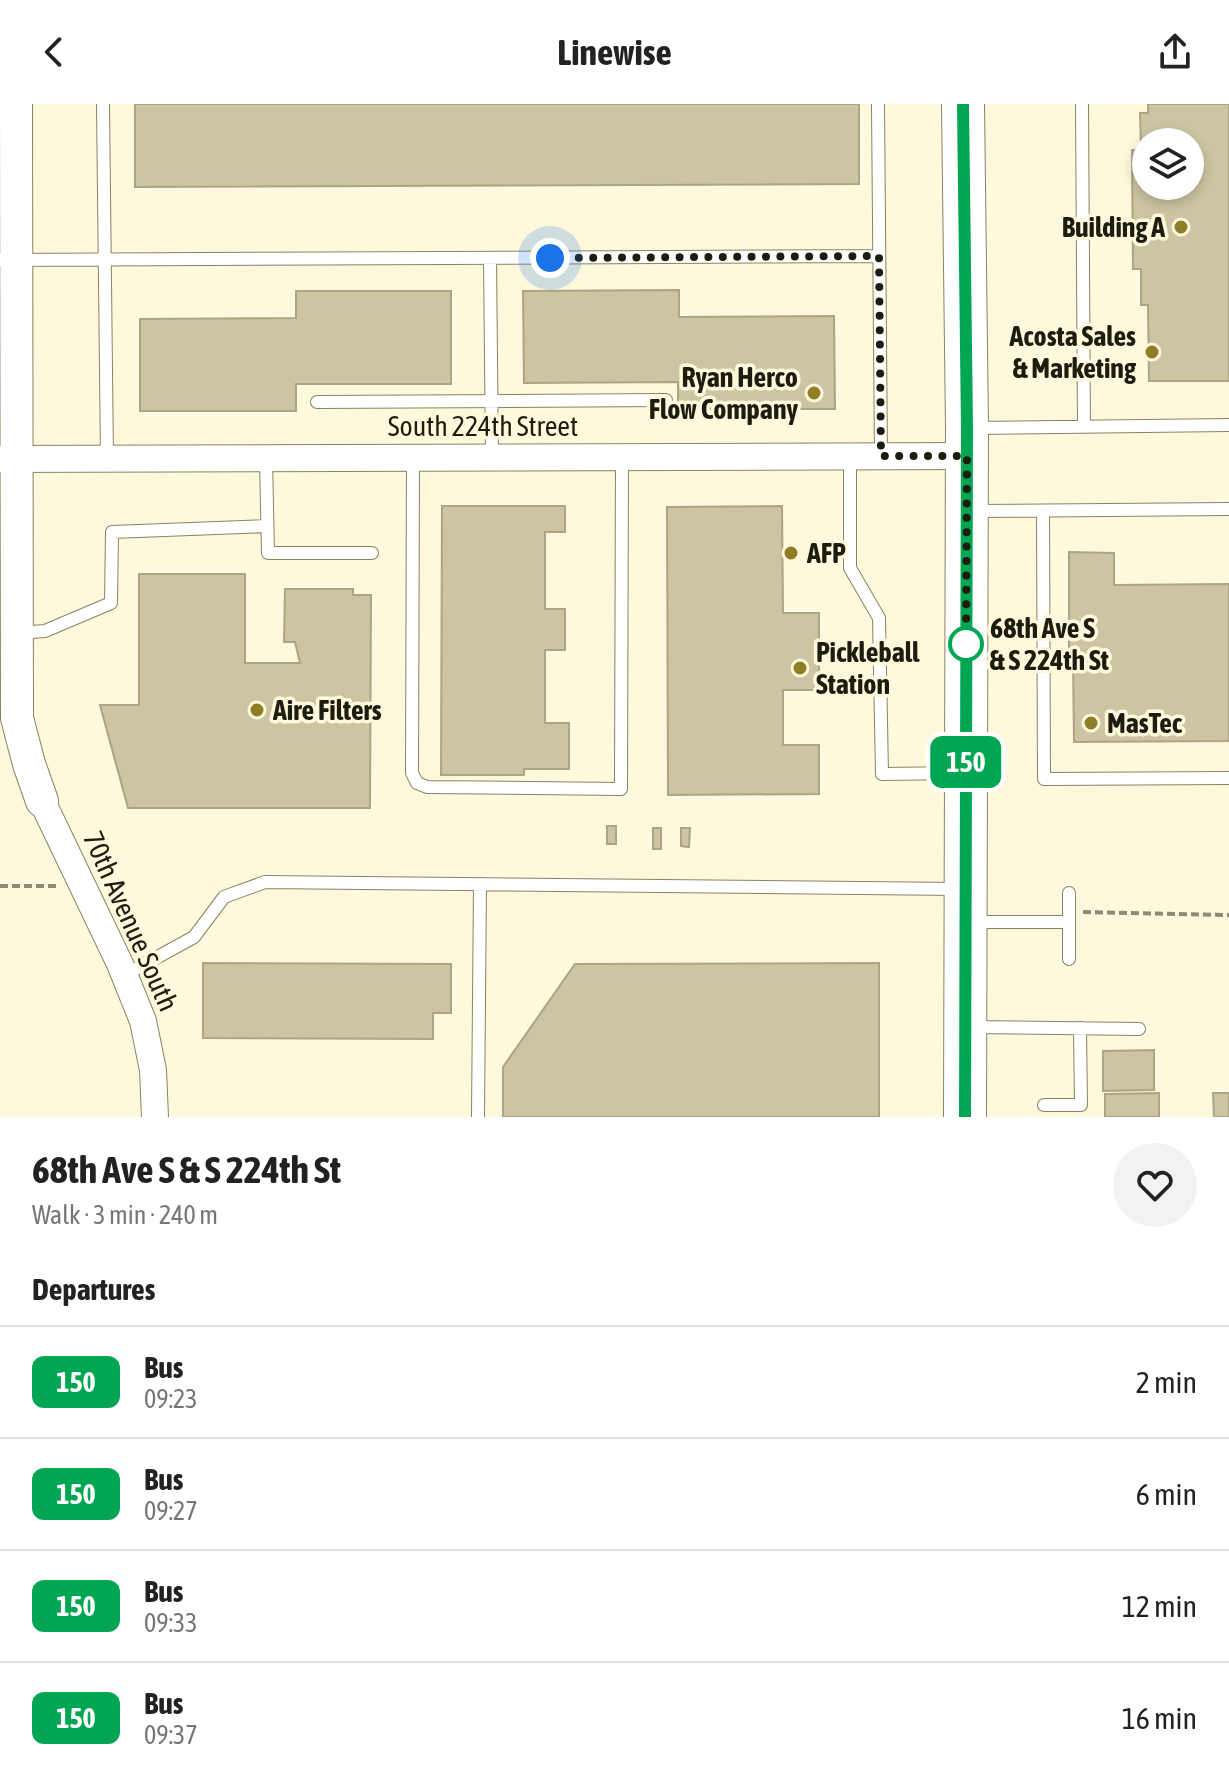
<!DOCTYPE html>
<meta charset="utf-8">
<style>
body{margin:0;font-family:"Asap Condensed",sans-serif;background:#f2f2f2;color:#222;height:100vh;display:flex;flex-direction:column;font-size:30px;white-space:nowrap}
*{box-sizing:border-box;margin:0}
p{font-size:26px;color:#767676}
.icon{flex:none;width:44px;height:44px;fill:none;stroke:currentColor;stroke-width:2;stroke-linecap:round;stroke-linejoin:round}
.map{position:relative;height:1013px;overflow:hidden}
.sheet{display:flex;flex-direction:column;background:#fff;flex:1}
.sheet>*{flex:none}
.badge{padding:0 16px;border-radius:12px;font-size:28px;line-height:52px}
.controls{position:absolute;left:1132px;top:24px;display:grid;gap:16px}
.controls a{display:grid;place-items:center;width:72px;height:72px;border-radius:50%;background:#fff;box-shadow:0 4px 12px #0003;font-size:40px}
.you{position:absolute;width:40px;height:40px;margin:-20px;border:6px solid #fff;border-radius:50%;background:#1a73e8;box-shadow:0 0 0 12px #1a73e833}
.map>.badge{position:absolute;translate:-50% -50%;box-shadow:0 0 0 4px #fff}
h2{padding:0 32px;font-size:30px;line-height:72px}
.round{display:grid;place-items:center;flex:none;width:84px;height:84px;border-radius:42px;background:#f2f2f2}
.overview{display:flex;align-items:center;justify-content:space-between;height:136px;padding:0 32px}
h1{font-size:38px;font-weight:700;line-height:60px}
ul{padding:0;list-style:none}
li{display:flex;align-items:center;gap:24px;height:112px;padding:0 32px;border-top:2px solid #e0e0e0}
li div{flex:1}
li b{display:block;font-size:30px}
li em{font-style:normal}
li .badge{min-width:88px;font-weight:700;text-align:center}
header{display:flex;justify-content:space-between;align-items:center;height:104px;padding:0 32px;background:#fff;font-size:36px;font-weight:700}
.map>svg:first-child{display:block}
</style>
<header><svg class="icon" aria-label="back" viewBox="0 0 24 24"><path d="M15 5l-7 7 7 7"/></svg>Linewise<svg class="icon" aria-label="share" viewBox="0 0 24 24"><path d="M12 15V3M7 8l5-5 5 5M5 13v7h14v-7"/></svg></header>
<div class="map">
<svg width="1229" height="1013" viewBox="0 0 1229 1013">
<rect width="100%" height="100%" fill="#fef8dc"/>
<!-- building -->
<path fill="#ccc5a2" stroke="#aca584" stroke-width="2" fill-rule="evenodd" d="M135,0H859V80L135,83Z
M1148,0H1229V277H1149L1148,201H1141V165H1133L1132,46H1141L1140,9H1148ZM1146,38H1190V82H1146Z
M679,186V213L834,212L835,305H678V278L524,279L523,187Z
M296,187H451V280H296V307H140V215L296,214Z
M442,402H565V428H545V505H565V546H545V619H569V665H524V671H441Z
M782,402L783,509H819V586H783V641H819V690L668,691L667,403Z
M1069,448L1114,449V481L1229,480V637L1074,638L1073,552H1069Z
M139,470H245V559H300L295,538H284L285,485H353V491H371L370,704H128L100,601H139Z
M607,722H616V740H607Z
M653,724H661V745H653Z
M681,724H690L689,743L681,742Z
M203,859L451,860V909H433V935L203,934Z
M879,859V1013H503V963L575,860Z
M1154,946V986L1103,987V947Z
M1159,989V1013H1105V990Z
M1213,989H1229V1013H1214Z"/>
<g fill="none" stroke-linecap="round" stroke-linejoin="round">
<!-- service casing -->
<g stroke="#8a8363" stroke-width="14">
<path id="service" d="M103,0L107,355
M878,0L881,352
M1082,0L1084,323
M490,154L492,354
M0,156L879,152
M317,298L666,296
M972,324L1229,321
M850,352V464L879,514L882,670L961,669
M266,354L268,449H372
M413,354L412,669L417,679L427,683L621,685L622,353
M974,407L1229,405
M1043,407L1044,675L1229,674
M18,529L45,527L111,499L112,428L267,422
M972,818H1069
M1069,855V789
M125,871L194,833L224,793L265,778L958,785
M973,923L1139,925
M1044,1001H1081L1080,924
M478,1013L480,780"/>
</g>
<!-- minor casing -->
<g stroke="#8a8363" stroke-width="28">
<path id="minor" d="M0,355L967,352
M42,697L120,860L143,917L153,966L155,1013"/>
</g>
<!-- tertiary casing -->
<g stroke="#8a8363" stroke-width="34">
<path id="tertiary" d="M16,0L17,614L29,660L42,697"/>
</g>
<!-- primary casing -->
<g stroke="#8a8363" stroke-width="44">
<path id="primary" d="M963,0L967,324L965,1013"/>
</g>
<!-- path -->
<path stroke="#8e8a75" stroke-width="4" stroke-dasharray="8 4" stroke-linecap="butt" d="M0,782H56
M1083,808L1229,811"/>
<!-- service -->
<use href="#service" stroke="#fff" stroke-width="12"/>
<!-- minor -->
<use href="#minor" stroke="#fff" stroke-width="26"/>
<!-- tertiary -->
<use href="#tertiary" stroke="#fff" stroke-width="32"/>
<!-- primary -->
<use href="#primary" stroke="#fff" stroke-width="42"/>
</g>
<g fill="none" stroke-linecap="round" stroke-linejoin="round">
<!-- line casing -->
<g stroke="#fff" stroke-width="18">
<path id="line" d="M963,0L967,324L965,1013"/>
</g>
<!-- line -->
<use href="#line" stroke="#00a651" stroke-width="12"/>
<!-- walk -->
<path stroke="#1e1c0e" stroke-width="8" stroke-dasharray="0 14.4" d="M550,154L879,152L881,352H967L966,540"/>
</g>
<!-- markers -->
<g fill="#8f7e24" stroke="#fef8dc" stroke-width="3">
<circle cx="1181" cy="123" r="8"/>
<circle cx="1152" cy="248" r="8"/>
<circle cx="814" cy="289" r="8"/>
<circle cx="791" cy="449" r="8"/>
<circle cx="800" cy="564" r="8"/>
<circle cx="257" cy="606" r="8"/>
<circle cx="1091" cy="619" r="8"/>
</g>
<circle fill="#fff" stroke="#00a651" stroke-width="4" cx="966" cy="540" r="16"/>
<g text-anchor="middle" stroke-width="7" stroke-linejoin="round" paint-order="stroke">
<!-- poi labels -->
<g font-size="28" font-weight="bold" fill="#1e1c0e" stroke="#fef8dc" text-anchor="start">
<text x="1165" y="133" text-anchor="end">Building A</text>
<text x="1136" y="242" text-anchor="end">Acosta Sales<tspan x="1136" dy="32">&amp; Marketing</tspan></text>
<text x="798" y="283" text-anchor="end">Ryan Herco<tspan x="798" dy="32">Flow Company</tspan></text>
<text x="807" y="459">AFP</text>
<text x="816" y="558">Pickleball<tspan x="816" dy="32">Station</tspan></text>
<text x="273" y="616">Aire Filters</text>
<text x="1107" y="629">MasTec</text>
</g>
<!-- street labels -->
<g font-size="28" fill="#1e1c0e" stroke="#fef8dc">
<text x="483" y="332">South 224th Street</text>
<text transform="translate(131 817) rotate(66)" y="10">70th Avenue South</text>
</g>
<!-- stop labels -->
<g font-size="28" font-weight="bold" fill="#1e1c0e" stroke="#fef8dc" text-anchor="start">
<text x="990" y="534">68th Ave S<tspan x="990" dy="32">&amp; S 224th St</tspan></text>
</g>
</g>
</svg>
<div class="controls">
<a><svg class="icon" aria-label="layers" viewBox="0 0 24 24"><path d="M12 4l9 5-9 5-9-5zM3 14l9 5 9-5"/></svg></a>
</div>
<div class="you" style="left:550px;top:154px"></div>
<b class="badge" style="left:966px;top:658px;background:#00a651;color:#fff">150</b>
</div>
<section class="sheet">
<div class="overview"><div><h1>68th Ave S &amp; S 224th St</h1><p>Walk · 3 min · 240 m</p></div><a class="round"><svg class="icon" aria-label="heart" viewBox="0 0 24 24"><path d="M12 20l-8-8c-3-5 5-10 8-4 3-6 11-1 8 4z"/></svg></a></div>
<h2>Departures</h2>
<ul>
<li><span class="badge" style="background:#00a651;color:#fff">150</span><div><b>Bus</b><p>09:23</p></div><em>2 min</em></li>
<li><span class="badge" style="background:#00a651;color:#fff">150</span><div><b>Bus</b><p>09:27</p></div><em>6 min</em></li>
<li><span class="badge" style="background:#00a651;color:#fff">150</span><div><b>Bus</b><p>09:33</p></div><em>12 min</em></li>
<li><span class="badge" style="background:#00a651;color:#fff">150</span><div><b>Bus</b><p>09:37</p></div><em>16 min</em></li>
</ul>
</section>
